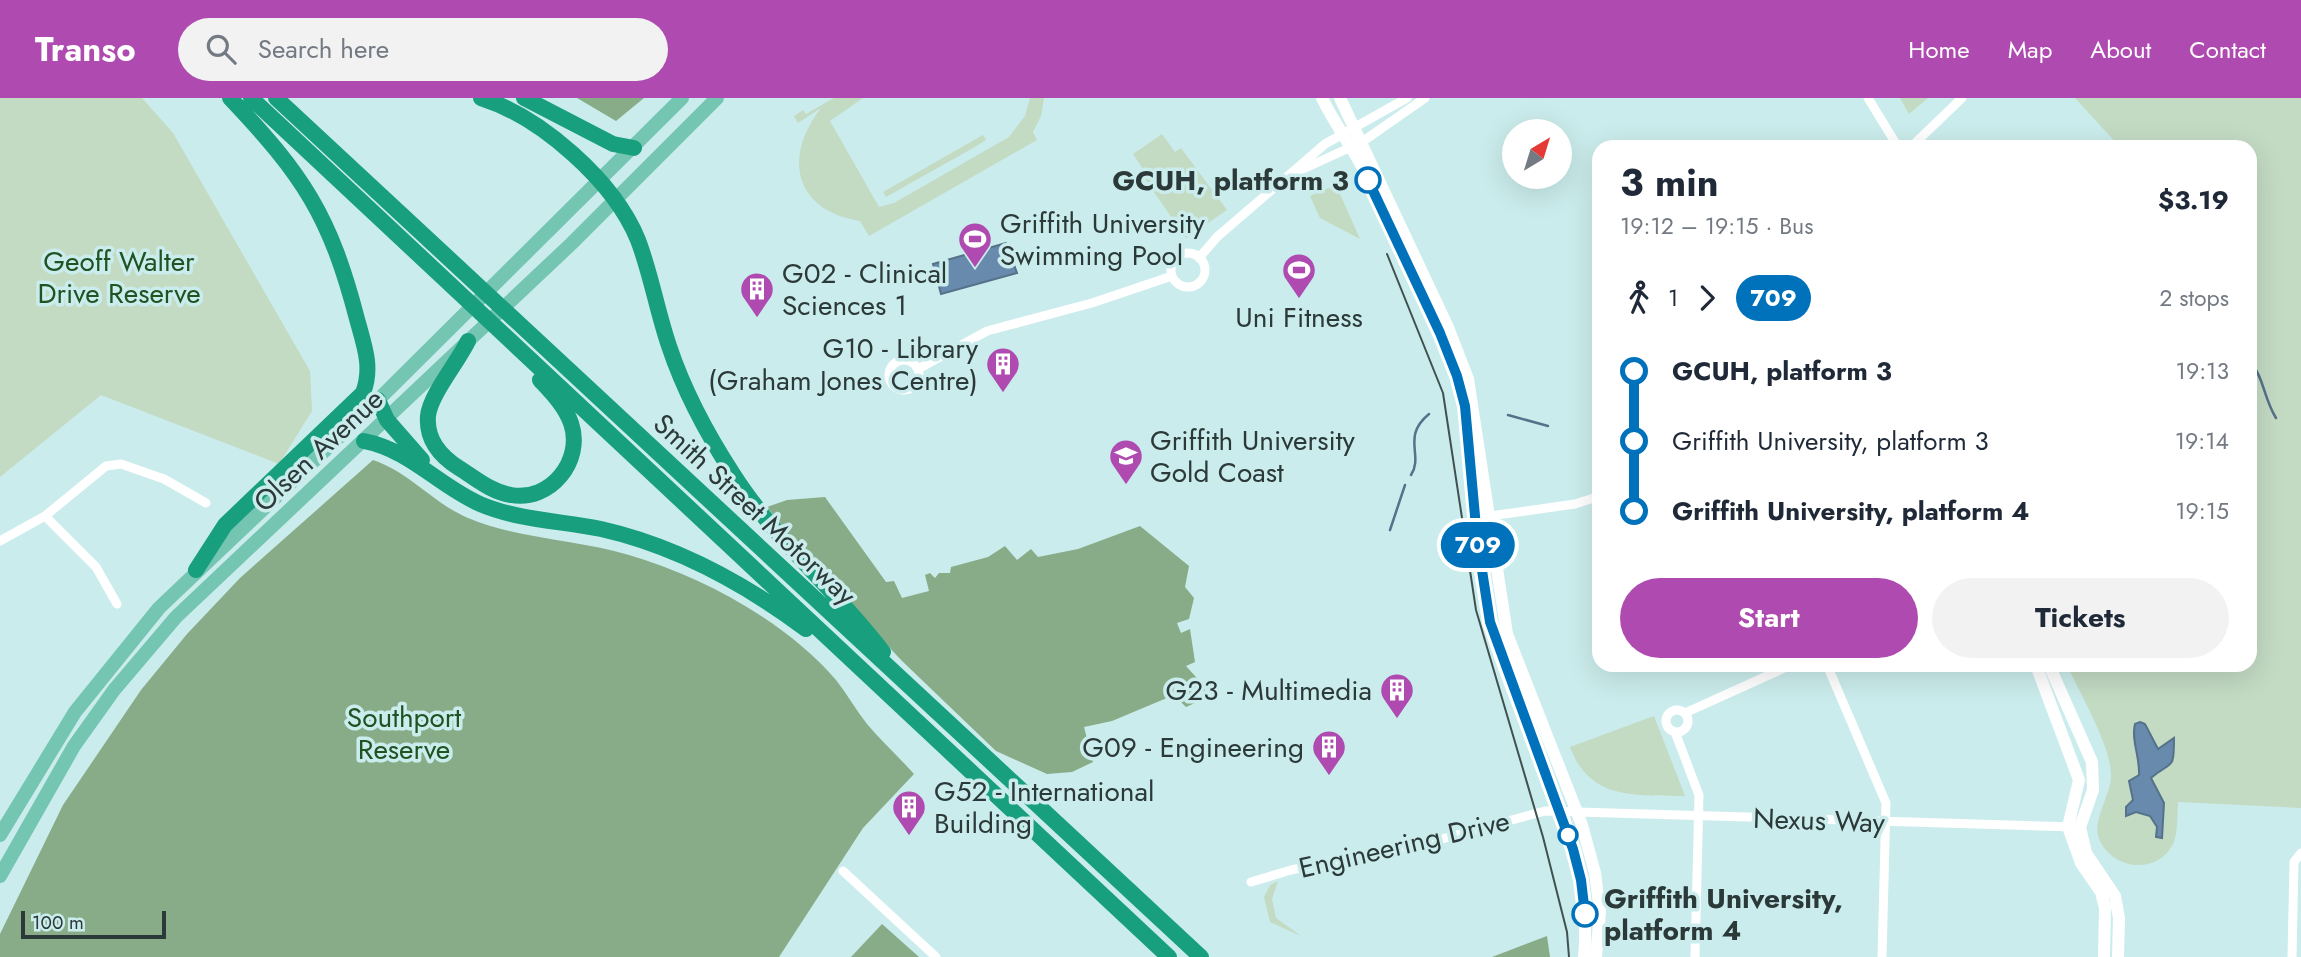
<!DOCTYPE html>
<meta charset="utf-8">
<style>
body{margin:0;font-family:Jost,sans-serif;background:#f2f2f3;color:#1f2937;height:100vh;display:flex;flex-direction:column;font-size:26px;white-space:nowrap}
*{box-sizing:border-box;margin:0}
p{font-size:23px;color:#747a83}
.icon{flex:none;width:38px;height:38px;fill:none;stroke:currentColor;stroke-width:2;stroke-linecap:round;stroke-linejoin:round}
.map{position:relative;flex:1;overflow:hidden}
.sheet{position:absolute;left:1592px;top:42px;width:665px;height:532px;display:flex;flex-direction:column;background:#fff;border-radius:21px;box-shadow:0 7px 28px #0002}
.sheet>*{flex:none}
.badge{padding:0 14px;border-radius:23px;font-size:24px;line-height:46px}
.needle{width:46px;rotate:38deg}
.controls{position:absolute;left:1502px;top:21px;display:grid;gap:14px}
.controls a{display:grid;place-items:center;width:70px;height:70px;border-radius:50%;background:#fff;box-shadow:0 7px 28px #0002;font-size:35px}
.scale{position:absolute;left:21px;bottom:18px;width:145px;box-sizing:border-box;padding-left:7px;border:4px solid #2c3939;border-top:0;font-size:19px;line-height:24px;white-space:nowrap;color:#2c3939;-webkit-text-stroke:5px #cbecec;paint-order:stroke}
.map>.badge{position:absolute;translate:-50% -50%;box-shadow:0 0 0 4px #fff}
.legs{display:flex;align-items:center;gap:10px;height:77px;padding:0 28px;font-size:23px}
.legs p{margin-inline-start:auto}
.headline{display:flex;align-items:center;justify-content:space-between;height:119px;padding:0 28px}
h1{font-size:38px;font-weight:700;line-height:52px}
.action{display:flex;gap:14px;margin-top:auto;padding:14px 28px}
.action a{flex:1;height:80px;border-radius:42px;background:#af4bb0;color:#fff;font-size:28px;font-weight:700;line-height:80px;text-align:center}
.action a+a{background:#f2f2f3;color:#1f2937}
ul{padding:0 28px;list-style:none}
li{display:flex;align-items:center;gap:24px;height:70px;font-size:26px}
li i{display:grid;place-items:center;width:10px;height:100%;margin:0 9px;background:currentColor}
li i::after{content:'';width:18px;height:18px;margin:-9px;border:5px solid;border-radius:50%;background:#fff}
li p{margin-inline-start:auto}
li:first-child i{background:linear-gradient(#0000 50%,currentColor 0)}
li:last-child i{background:linear-gradient(currentColor 50%,#0000 0)}
header{display:flex;align-items:center;gap:42px;box-sizing:border-box;height:98px;padding:0 35px;background:#af4bb0;color:#fff}
header strong{font-size:33px}
nav{display:flex;gap:38px;margin-inline-start:auto;font-size:24px}
.search{width:490px;height:63px;background:#f2f2f3;display:flex;align-items:center;gap:18px;box-sizing:border-box;padding:0 24px;border-radius:38px;color:#747a83;font-size:26px}
.map>svg:first-child{display:block}
</style>
<header>
<strong>Transo</strong>
<div class="search"><svg class="icon" aria-label="search" viewBox="0 0 24 24"><circle cx="10" cy="10" r="6"/><path d="M15 15l6 6"/></svg>Search here</div>
<nav><a>Home</a><a>Map</a><a>About</a><a>Contact</a></nav>
</header>
<div class="map">
<svg width="2301" height="859" viewBox="0 0 2301 859">
<rect width="100%" height="100%" fill="#cbecec"/>
<!-- green -->
<path fill="#c3dac3" d="M0,0H142L173,35L310,273L312,313L279,366L101,297L0,379Z
M834,0H863L830,23L879,109L894,105L1009,39L1025,18L1030,0H1044L1041,18L1033,34L1037,42L869,138L860,123C795,113 782,60 821,10L798,25L794,18L803,12L806,16Z
M1900,0H1928L1909,16Z
M2075,0H2301V710L2178,704C2177,717 2178,735 2173,746C2157,777 2114,772 2100,743C2090,723 2112,697 2111,676C2110,645 2080,596 2067,567H2250V49H2120Z
M1162,36L1175,54L1181,50L1227,112L1186,140L1142,77L1145,74L1133,56Z
M983,37L986,42L973,50L886,99L883,94Z
M1336,87L1360,141L1320,120L1310,98Z
M1654,618L1685,698C1636,697 1590,703 1570,649Z
M1278,783L1272,801L1276,820L1301,838L1270,824L1264,799L1270,787Z"/>
<!-- forest -->
<path fill="#87ac87" d="M577,0H644L616,23Z
M373,362C409,374 433,405 468,420C518,441 576,441 629,457C701,478 786,523 836,582C847,596 856,612 867,626C881,643 899,659 914,676L863,730L779,859H0V836L63,707L141,592L187,536L240,480Z
M825,399L886,484L894,483L902,500L929,493L925,477L930,475L935,480L939,475H950L951,469L988,459L1005,448L1017,462L1031,451L1038,459L1078,451L1140,428L1189,468L1185,489L1194,500L1189,521L1177,525L1181,535L1190,531L1195,564L1186,568L1205,589L1204,601L1186,609L1174,597L1112,623L1084,629L1093,664L1072,674L1047,676L996,653L901,562L810,463L767,409L787,402Z
M882,826L919,859H851Z
M1547,838L1550,859H1492Z"/>
<!-- water -->
<path fill="#678aad" stroke="#55728a" stroke-width="2" d="M1006,145L1017,175L941,196L933,166Z
M2140,624L2145,626L2158,651L2174,640C2174,674 2172,662 2151,680L2164,705L2162,740L2156,739L2157,729L2150,718L2136,714L2126,718V709L2133,702L2129,683L2139,677C2140,659 2131,642 2135,626Z"/>
<g fill="none" stroke-linecap="round" stroke-linejoin="round">
<!-- stream -->
<path stroke="#55728a" stroke-width="2.5" d="M2250,262C2264,280 2264,301 2276,320
M1508,317L1548,328
M1594,332L1600,333
M1411,377C1424,357 1401,339 1429,316
M1390,432L1405,387"/>
<!-- street -->
<path stroke="#fff" stroke-width="9" d="M1868,0L1898,49
M1911,49L1962,0
M1301,72L1362,44L1425,0
M1171 172a17 17 0 1 1 34 0a17 17 0 1 1-34 0Z
M1199,160L1217,139L1325,46L1407,0
M889 277a15 15 0 1 1 30 0a15 15 0 1 1-30 0Z
M918,271L987,233L1092,205L1172,178
M45,418L96,469L117,506
M1476,420L1575,406L1600,398
M0,443L45,418L106,368L121,366L164,381L206,405
M1827,567L1886,705L1882,859
M1666 623a11 11 0 1 1 22 0a11 11 0 1 1-22 0Z
M1685,615L1791,567
M1675,634L1699,697L1695,859
M843,773L936,859
M1251,784L1291,772L1442,741L1545,713L2073,729
M2292,859L2294,764L2301,755"/>
<!-- secondary -->
<path stroke="#fff" stroke-width="12" d="M1322,0C1333,23 1348,43 1360,65C1399,141 1445,226 1465,308C1474,384 1472,465 1494,540C1525,643 1595,749 1584,859
M1340,0L1447,227L1468,281L1507,536L1582,727L1595,775L1600,814L1596,859
M2036,567L2079,682L2068,729L2081,765L2101,794L2105,810L2104,859
M2049,567L2092,664L2093,692L2080,729L2086,755L2115,798L2119,820L2118,859"/>
<!-- primary -->
<path stroke="#74c5b2" stroke-width="14" d="M0,737L75,614L159,510L378,302L682,0
M0,778L74,648L114,592L176,519L571,146L717,0"/>
<!-- highway -->
<path stroke="#189f7e" stroke-width="16" d="M251,0L1169,859
M276,0L1201,859
M481,0C541,19 614,83 638,142C651,176 657,213 669,248C684,293 707,336 733,376C775,442 836,492 883,554
M524,0L613,46L634,50
M468,243C458,264 430,297 428,318C426,342 440,358 459,370C475,380 491,394 511,397C550,404 584,363 571,325C565,308 552,295 540,282
M378,302L387,322L422,362
M364,343C410,352 439,388 480,406C517,422 562,423 601,431C677,448 744,485 806,531
M196,472L225,427L363,295C373,269 364,247 357,221C330,117 303,77 230,0"/>
<!-- tram -->
<path stroke="#415151" stroke-width="2" d="M1387,156L1443,295L1476,512L1543,739L1567,834L1569,859"/>
</g>
<g fill="none" stroke-linecap="round" stroke-linejoin="round">
<!-- line-1 casing -->
<g stroke="#fff" stroke-width="16">
<path id="line-1" d="M1368,82L1440,235L1457,278L1465,308L1477,440L1490,524L1573,751L1581,782L1585,816"/>
</g>
<!-- line-1 -->
<use href="#line-1" stroke="#0072bc" stroke-width="10"/>
</g>
<!-- icons -->
<defs>
<g id="stadium-pin" transform="scale(1.75)"><path d="M0 17L-7.5 6A9.5 9.5 0 1 1 7.5 6Z" fill="#af4bb0" stroke="#cbecec"/><path d="M0-5a6.5 5 0 1 0 0 10a6.5 5 0 1 0 0-10ZM-3.5-1.8h7v3.6h-7Z" fill="#fff"/></g>
<g id="building-pin" transform="scale(1.75)"><path d="M0 17L-7.5 6A9.5 9.5 0 1 1 7.5 6Z" fill="#af4bb0" stroke="#cbecec"/><path d="M-4-6H4V6H1V3H-1V6H-4ZM-2.5-4.3h1.7v1.8h-1.7ZM.8-4.3h1.7v1.8H.8ZM-2.5-1h1.7V.8h-1.7ZM.8-1h1.7V.8H.8Z" fill="#fff"/></g>
<g id="university-pin" transform="scale(1.75)"><path d="M0 17L-7.5 6A9.5 9.5 0 1 1 7.5 6Z" fill="#af4bb0" stroke="#cbecec"/><path d="M0-5L7-2L0 1L-7-2ZM-4 1L0 2.5L4 1V4Q0 6-4 4Z" fill="#fff"/></g>
</defs>
<g fill-rule="evenodd">
<use href="#stadium-pin" x="975" y="141"/>
<use href="#stadium-pin" x="1299" y="172"/>
<use href="#building-pin" x="757" y="191"/>
<use href="#building-pin" x="1003" y="266"/>
<use href="#university-pin" x="1126" y="358"/>
<use href="#building-pin" x="1397" y="592"/>
<use href="#building-pin" x="1329" y="649"/>
<use href="#building-pin" x="909" y="709"/>
</g>
<!-- markers -->
<g fill="#fff" stroke="#0072bc" stroke-width="3.5">
<circle cx="1368" cy="82" r="12"/>
<circle cx="1568" cy="737" r="9"/>
<circle cx="1585" cy="816" r="12"/>
</g>
<g text-anchor="middle" stroke-width="7" stroke-linejoin="round" paint-order="stroke">
<!-- stop labels -->
<g font-size="28" font-weight="bold" fill="#2c3939" stroke="#cbecec" text-anchor="end">
<text x="1349" y="92">GCUH, platform 3</text>
<text x="1604" y="810" text-anchor="start">Griffith University,<tspan x="1604" dy="32">platform 4</tspan></text>
</g>
<!-- poi labels -->
<g font-size="28" fill="#2c3939" stroke="#cbecec" text-anchor="start">
<text x="1000" y="135">Griffith University<tspan x="1000" dy="32">Swimming Pool</tspan></text>
<text x="782" y="185">G02 - Clinical<tspan x="782" dy="32">Sciences 1</tspan></text>
<text x="1299" y="229" text-anchor="middle">Uni Fitness</text>
<text x="978" y="260" text-anchor="end">G10 - Library<tspan x="978" dy="32">(Graham Jones Centre)</tspan></text>
<text x="1150" y="352">Griffith University<tspan x="1150" dy="32">Gold Coast</tspan></text>
<text x="1372" y="602" text-anchor="end">G23 - Multimedia</text>
<text x="1304" y="659" text-anchor="end">G09 - Engineering</text>
<text x="934" y="703">G52 - International<tspan x="934" dy="32">Building</tspan></text>
</g>
<!-- park labels -->
<g font-size="28" fill="#1f5322" stroke="#cbecec">
<text x="119" y="173">Geoff Walter<tspan x="119" dy="32">Drive Reserve</tspan></text>
<text x="404" y="629">Southport<tspan x="404" dy="32">Reserve</tspan></text>
</g>
<!-- street labels -->
<g font-size="28" fill="#2c3939" stroke="#cbecec">
<text transform="translate(318 352) rotate(-43)" y="10">Olsen Avenue</text>
<text transform="translate(755 411) rotate(43)" y="10">Smith Street Motorway</text>
<text transform="translate(1819 722) rotate(2)" y="10">Nexus Way</text>
<text transform="translate(1404 746) rotate(-13)" y="10">Engineering Drive</text>
</g>
</g>
</svg>
<div class="controls">
<a><svg class="needle" viewBox="-14 -14 28 28"><path d="M0-13l5 13h-10z" fill="#e53935"/><path d="M0 13l5-13h-10z" fill="#747a83"/></svg></a>
</div>
<div class="scale">100 m</div>
<b class="badge" style="left:1478px;top:447px;background:#0072bc;color:#fff">709</b>
<section class="sheet">
<div class="headline"><div><h1>3 min</h1><p>19:12 – 19:15 · Bus</p></div><b>$3.19</b></div>
<div class="legs"><svg class="icon" aria-label="walk" viewBox="0 0 24 24"><circle cx="13" cy="4" r="2"/><path d="M13 8l-2 6 4 7M11 14l-3 7M7 12l3-4h3l4 4"/></svg>1<svg class="icon" aria-label="forward" viewBox="0 0 24 24"><path d="M9 5l7 7-7 7"/></svg><b class="badge" style="background:#0072bc;color:#fff">709</b><p>2 stops</p></div>
<ul>
<li><i style="color:#0072bc"></i><b>GCUH, platform 3</b><p>19:13</p></li>
<li><i style="color:#0072bc"></i><span>Griffith University, platform 3</span><p>19:14</p></li>
<li><i style="color:#0072bc"></i><b>Griffith University, platform 4</b><p>19:15</p></li>
</ul>
<div class="action"><a>Start</a><a>Tickets</a></div>
</section>
</div>
